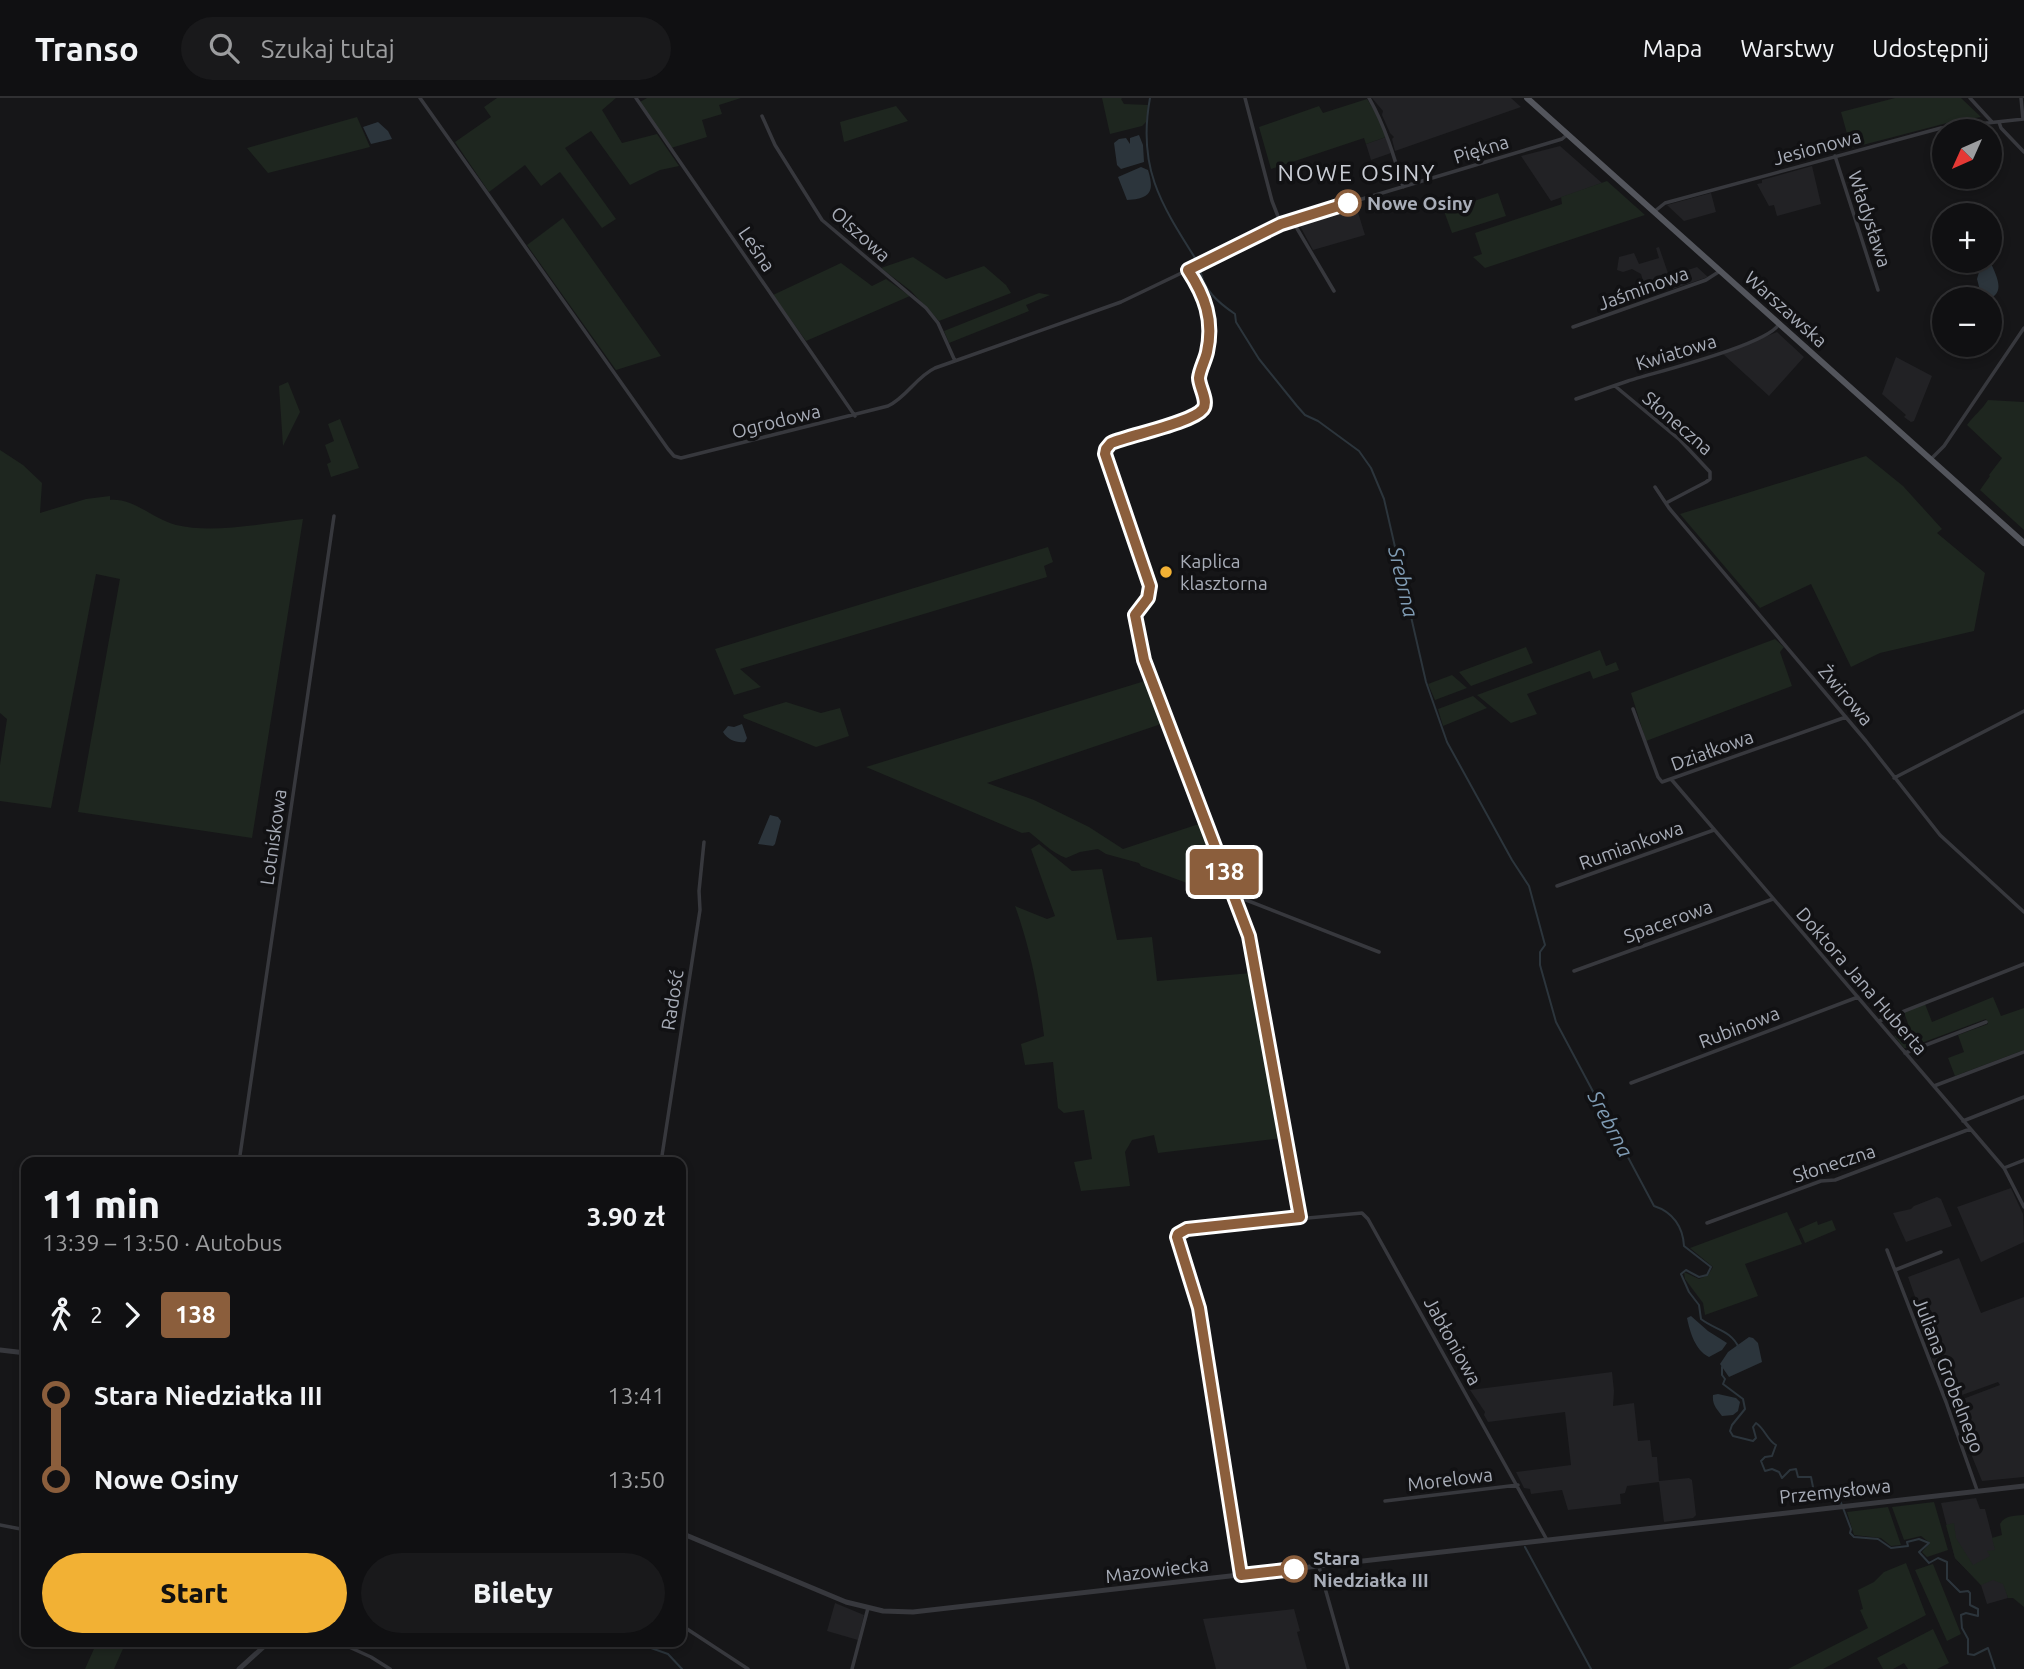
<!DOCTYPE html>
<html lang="pl">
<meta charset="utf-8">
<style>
body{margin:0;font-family:Ubuntu,sans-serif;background:#19191b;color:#f1f3f6;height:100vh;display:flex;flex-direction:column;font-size:26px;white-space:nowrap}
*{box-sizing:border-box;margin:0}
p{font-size:23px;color:#9c9d9f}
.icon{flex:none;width:38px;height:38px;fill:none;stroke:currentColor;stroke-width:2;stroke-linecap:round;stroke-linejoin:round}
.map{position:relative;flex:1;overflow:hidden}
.side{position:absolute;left:21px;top:1059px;width:665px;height:490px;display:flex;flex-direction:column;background:#101012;border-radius:14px;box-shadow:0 4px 10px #0003,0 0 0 2px #303032}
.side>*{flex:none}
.badge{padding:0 14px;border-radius:5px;font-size:24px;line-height:46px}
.needle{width:46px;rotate:225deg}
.tools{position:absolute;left:1932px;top:21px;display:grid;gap:14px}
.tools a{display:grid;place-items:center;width:70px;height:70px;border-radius:50%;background:#101012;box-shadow:0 4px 10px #0003,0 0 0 2px #303032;font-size:35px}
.map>.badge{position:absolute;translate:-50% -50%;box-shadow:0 0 0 4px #fff}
.legs{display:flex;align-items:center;gap:10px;height:77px;padding:0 21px;font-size:23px}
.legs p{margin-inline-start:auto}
.overview{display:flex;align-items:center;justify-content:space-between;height:119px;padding:0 21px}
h1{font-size:38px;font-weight:800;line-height:52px}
.button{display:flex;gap:14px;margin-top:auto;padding:14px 21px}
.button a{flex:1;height:80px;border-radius:42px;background:#f2b134;color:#111;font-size:28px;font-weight:800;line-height:80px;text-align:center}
.button a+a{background:#19191b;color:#f1f3f6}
ul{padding:0 21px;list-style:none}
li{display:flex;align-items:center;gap:24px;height:84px;font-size:26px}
li i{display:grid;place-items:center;width:10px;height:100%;margin:0 9px;background:currentColor}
li i::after{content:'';width:18px;height:18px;margin:-9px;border:5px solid;border-radius:50%;background:#101012}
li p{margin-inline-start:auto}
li:first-child i{background:linear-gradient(#0000 50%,currentColor 0)}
li:last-child i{background:linear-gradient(currentColor 50%,#0000 0)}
header{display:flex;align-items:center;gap:42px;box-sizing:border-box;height:98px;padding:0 35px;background:#101012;border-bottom:2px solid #303032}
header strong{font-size:33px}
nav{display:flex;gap:38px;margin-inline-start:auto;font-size:24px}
.search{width:490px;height:63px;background:#19191b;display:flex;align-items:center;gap:18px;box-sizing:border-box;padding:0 24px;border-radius:38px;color:#9c9d9f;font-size:26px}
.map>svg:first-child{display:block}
</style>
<header>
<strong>Transo</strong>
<div class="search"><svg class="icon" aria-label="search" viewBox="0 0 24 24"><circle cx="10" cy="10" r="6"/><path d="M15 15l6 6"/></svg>Szukaj tutaj</div>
<nav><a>Mapa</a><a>Warstwy</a><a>Udostępnij</a></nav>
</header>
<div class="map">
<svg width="2024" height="1571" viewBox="0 0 2024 1571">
<rect width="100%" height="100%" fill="#161618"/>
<!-- built -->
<path fill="#222225" d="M1372,0H1511L1521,9L1395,53L1392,41L1394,39L1390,35L1382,17L1383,13Z
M1386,39L1391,55L1371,62L1366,46Z
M1560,48L1602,85L1551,103L1521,58Z
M1812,68L1821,106L1777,118L1774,107L1769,108L1757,86L1762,85V82Z
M1711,95L1716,114L1684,123L1667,107Z
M1356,108L1365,137L1313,152L1300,128V124Z
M1659,149L1669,178L1697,169L1708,179L1673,191L1668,178L1644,186L1641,176L1632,171L1623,174L1617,172L1619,159L1634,155L1639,166L1659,160L1656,150Z
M1777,234L1804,259L1769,298L1723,256Z
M1896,259L1932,278L1914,323L1911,324L1904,319L1906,317L1882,296Z
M2011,1090L2023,1116L2024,1144L1981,1164L1957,1109Z
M1937,1099L1941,1101L1952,1128L1906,1144L1893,1115L1911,1111L1914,1108Z
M1959,1160L1981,1215L2024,1199V1379L1982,1383L1965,1341L1966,1340L1954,1311L1957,1308L1955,1304L2000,1287L1998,1284L1951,1301L1948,1294H1946L1931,1259L1935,1253L1933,1248L1929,1247L1918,1220L1915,1209L1918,1207L1908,1179Z
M1612,1274L1614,1293L1613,1308L1634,1305L1638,1343L1650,1342L1652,1359H1657L1659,1383L1689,1380L1692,1382L1696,1417L1693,1420L1664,1424L1659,1384L1627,1388L1625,1395L1620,1396L1621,1406L1568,1412L1562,1392L1531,1396L1530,1391L1524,1390L1516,1374L1571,1367L1565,1314L1488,1324L1484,1317L1485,1314L1470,1292Z
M1976,1400L1980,1411H1985L2008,1500L1987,1506L1981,1487L1955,1460L1941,1405Z
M835,1505L864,1517L858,1542L827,1533Z
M1294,1511L1300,1533L1297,1534L1307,1571H1216L1203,1521Z"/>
<!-- green -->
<path fill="#1e261f" d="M497,0H616L602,12L622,45L657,36L679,68L660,72L630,87L591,33L565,50L616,121L602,130L560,74L541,88L525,67L489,94L455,44L491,19L484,9Z
M647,0H741L719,7L722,16L702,22L707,39L671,50L640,4Z
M1102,0H1122L1121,1L1124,6L1148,7L1146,24L1142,28L1110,36Z
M1895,0H1961L1981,19L1947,25L1851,50L1841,14Z
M1367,1L1378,18L1386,39L1366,46L1364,40L1271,71L1259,29L1319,8L1323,15Z
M896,8L908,23L844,44L840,24Z
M357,19L370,49L268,75L247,50Z
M1607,83L1645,117L1485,170L1473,159L1482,156L1475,135L1562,106L1561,99Z
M1498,95L1506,118L1452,135L1444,113Z
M563,120L661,258L616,272L527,147Z
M913,159L946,181L984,168L1006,187L1011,195L939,223L911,193L881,170Z
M841,165L872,188L886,181L910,198L806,243L773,197Z
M1039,195L1050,197L1026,207L1029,213L949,245L944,233Z
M288,284L300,314L283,348L279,288Z
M1988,302L2024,304V432L1980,392L1990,378L1989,377L2002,360L1967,327C1974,317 1981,313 1988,302Z
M340,321L359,370L331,379L327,366L331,364L325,347L334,343L328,326Z
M0,352L23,367L42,385L40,415L86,401L110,398V402C134,400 153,421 176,427C214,436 264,425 303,421L252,740L78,714L120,481L96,476L51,710L0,703V667L7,621L0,615Z
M1866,358L1903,388L1942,431L1937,435L1985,475L1974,533L1880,555L1851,569L1811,486L1760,510L1680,416Z
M1048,449L1053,464L1044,468L1047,479L740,571L761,589L734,597L715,551Z
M1775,541L1784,549L1780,554L1792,588L1646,643L1631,595Z
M1526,549L1533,565L1471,588L1459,574Z
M1600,552L1606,568L1616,564L1619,572L1593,581L1590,573L1527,596L1537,616L1511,625L1477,597Z
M1452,577L1467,590L1435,602L1428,586Z
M1148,582L1164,625L987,685L1034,702L1089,729L1123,751L1202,725L1230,801L1141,768L1139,765L1106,756L1098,751L1080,754L1066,760C1052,755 1041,743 1029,734L1022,735L866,669Z
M1473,598L1487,610L1443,628L1438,611Z
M786,604L821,615L840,610L849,638L816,649L744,620L743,617Z
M1039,746L1072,773L1102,771L1117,842L1152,839L1157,883L1252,875L1283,1040L1158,1055L1154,1037L1132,1042L1125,1054L1130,1088L1081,1093L1074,1064L1092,1061L1084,1012L1064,1015L1058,1010L1053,964L1025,967L1021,946L1044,938C1038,891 1031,853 1015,808L1047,821L1055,818L1031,751Z
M1993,899L2001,918L2024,910V952L1955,978L1948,960L1964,954L1958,937L1988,926L1986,921L1908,950H1904L1894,938L1910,932L1904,914L1925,906L1932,924Z
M1787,1114L1802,1146L1745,1166L1758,1198L1705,1217L1703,1205L1685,1181L1684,1174L1699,1181L1708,1177L1713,1169L1690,1150Z
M1832,1122L1836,1132L1805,1145L1799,1131L1817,1123L1818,1127Z
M1934,1404L1948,1452L1927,1459L1922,1454L1930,1445L1921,1438L1904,1442L1892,1409Z
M1888,1409L1901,1447L1891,1448L1881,1440L1854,1437L1847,1414Z
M2024,1417V1509L2013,1500H2008L2003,1486L1993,1482L1981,1487L1955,1460L1946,1427L1954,1425L1956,1440L1973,1467L1990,1458L1987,1453L1995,1452L1992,1440L2002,1437L2000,1426C2005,1417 2014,1418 2024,1417Z
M1906,1465L1926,1517L1823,1571H1788L1868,1530L1860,1512L1863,1511L1858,1492L1874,1484L1884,1474Z
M1933,1466L1961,1536L1947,1543L1915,1472Z
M1933,1531L1949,1565L1937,1571H1908L1904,1565L1893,1571H1883L1877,1560Z
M97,1544H126L114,1571H85Z"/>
<!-- water -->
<path fill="#2c353c" d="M378,24L388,33L392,41L371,46L363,29Z
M1139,37L1143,47L1144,64L1121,71L1117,67L1114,45L1119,41L1126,40L1130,46V40Z
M1141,69L1148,72C1155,94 1150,101 1127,102L1118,79Z
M1991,165C1996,178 2006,194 1989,201L1981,196L1977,181L1981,167Z
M742,626L747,640L745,644C736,645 728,642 723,634L728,628L734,629Z
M770,717L778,719L781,723L775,746L773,748L758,746Z
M1691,1218L1708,1233L1727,1245L1722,1252L1709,1259C1695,1252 1690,1234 1687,1220Z
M1749,1239L1753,1240L1758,1245L1762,1264L1729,1279L1720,1266L1728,1254Z
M1718,1296L1736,1300L1740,1304L1738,1313L1733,1317L1722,1318C1717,1311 1712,1307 1713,1297Z"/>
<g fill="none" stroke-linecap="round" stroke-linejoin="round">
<!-- stream -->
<path stroke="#2c353c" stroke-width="2" d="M1150,0C1137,70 1161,106 1197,163
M1200,168C1201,191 1219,205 1235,216L1236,224L1259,261L1297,308L1305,317L1318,323L1359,353L1371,370L1384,401L1426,584L1447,644L1512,762L1529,788L1545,847L1540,854V867L1556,924L1654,1108C1673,1114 1683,1129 1684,1148L1711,1169L1707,1177L1699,1179L1686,1172L1681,1176L1689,1194L1699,1207L1701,1221C1715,1232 1731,1232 1739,1250
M1722,1269V1277L1725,1281L1723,1286L1743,1301L1745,1311L1732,1327L1730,1333L1733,1338L1753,1343L1756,1340L1753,1329L1756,1325C1765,1331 1767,1342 1776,1347L1772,1358L1765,1359L1761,1363L1765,1373L1772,1371L1779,1374L1782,1380L1790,1372L1796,1371L1798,1379H1811L1814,1394L1840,1402L1851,1431L1850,1435L1854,1439L1878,1441L1891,1450L1908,1448L1907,1444L1919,1441L1929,1445L1919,1454L1929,1465L1938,1460L1947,1464V1481L1960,1494L1968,1493L1970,1495V1507L1978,1511V1518L1966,1515L1961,1517L1962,1530L1968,1541V1556L1974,1557L1988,1550L1995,1571
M1525,1449L1591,1571
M634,1544L668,1556L682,1571"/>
<!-- minor -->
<path stroke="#37383d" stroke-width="3.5" d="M420,0L668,351L674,358L681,360L888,308C907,299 916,279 935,270L1121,204L1292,122L1562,41L1568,36
M636,0L855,318
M1245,0L1272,103L1281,126
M1369,0C1385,28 1394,58 1403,89
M1970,0L1992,24
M2021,0L2023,21
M762,18L775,47L822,122L926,210L938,225L955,263
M1999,24L2001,30L2024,54
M1835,58L1878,192
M1655,113L1665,105L1941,30L2024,21
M1292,122L1334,193
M1188,172L1202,194L1207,212L1208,250L1199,278L1205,308C1192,325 1133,336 1111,345L1106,351L1105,359L1150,488L1148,500L1135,518L1144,562L1249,838L1300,1119
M1573,229L1706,182L1720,173
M1615,288L1680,342L1710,374V381L1706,384L1666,405
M1576,301C1594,295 1610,289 1628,283C1656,274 1767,247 1779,226
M1930,362L1944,348L2024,230
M1655,389L1669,410L1866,643L1940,737L2024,814
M1633,611L1658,679L1662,684L1846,619
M1894,680L2024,613
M1671,681L2004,1070L2024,1109
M1557,788L1714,732
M1235,801L1241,800L1379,854
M1574,873L1773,801
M1879,923L2024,866
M1905,955L1986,924
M1631,985L1858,899
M1934,988L2024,954
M1963,1023L2024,999
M239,1064L334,418
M661,1064L700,812L699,793L704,744
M2004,1070L2024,1062
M1707,1125L1821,1083L1835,1082L1970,1031
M1887,1152L1946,1304L1977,1392
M1895,1172L1941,1154
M1385,1403L1518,1387
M0,1427L26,1432
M1319,1469L1348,1571
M1241,1477L1199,1210L1178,1144V1136L1187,1131L1362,1115L1368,1121L1547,1442
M681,1527L748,1571
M338,1544L371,1559L390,1571
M852,1571L868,1510"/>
<!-- tertiary -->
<path stroke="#37383d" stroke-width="5" d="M0,1252L26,1255
M681,1435L846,1504L883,1513L913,1514L2024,1388
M239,1571L269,1544"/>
<!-- primary -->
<path stroke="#53555c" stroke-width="6" d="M1527,0L2024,445"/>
</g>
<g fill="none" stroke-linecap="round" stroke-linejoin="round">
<!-- line-1 casing -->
<g stroke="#fff" stroke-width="16">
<path id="line-1" d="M1294,1471L1241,1477L1199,1210L1177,1139L1178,1136L1187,1131L1300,1119L1249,838L1144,562L1135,517L1148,500L1150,488L1105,356L1106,351L1111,345C1130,337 1192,325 1203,311C1209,303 1199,289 1199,280C1200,271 1205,263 1207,254C1214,222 1205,198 1188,172L1281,126L1348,105"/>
</g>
<!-- line-1 -->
<use href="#line-1" stroke="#8b5e3c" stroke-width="10"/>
</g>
<!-- markers -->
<g fill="#fff" stroke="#8b5e3c" stroke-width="3.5">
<circle cx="1348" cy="105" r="12"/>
<circle cx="1294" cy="1471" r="12"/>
</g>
<circle fill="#f2b134" stroke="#111113" stroke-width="2.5" cx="1166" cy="474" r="7"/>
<g text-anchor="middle" stroke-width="7" stroke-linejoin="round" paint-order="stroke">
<!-- street labels -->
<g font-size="19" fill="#a8adb8" stroke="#111113">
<text transform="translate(1817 49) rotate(-15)" y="7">Jesionowa</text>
<text transform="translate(1481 51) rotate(-17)" y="7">Piękna</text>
<text transform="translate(1870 121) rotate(72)" y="7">Władysława</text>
<text transform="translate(861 136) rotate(42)" y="7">Olszowa</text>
<text transform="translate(757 151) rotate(56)" y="7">Leśna</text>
<text transform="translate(1643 190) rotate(-20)" y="7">Jaśminowa</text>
<text transform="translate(1786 211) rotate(42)" y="7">Warszawska</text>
<text transform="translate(1676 254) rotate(-17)" y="7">Kwiatowa</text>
<text transform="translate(776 323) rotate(-14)" y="7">Ogrodowa</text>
<text transform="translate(1678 325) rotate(41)" y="7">Słoneczna</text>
<text transform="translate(1846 597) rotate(50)" y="7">Żwirowa</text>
<text transform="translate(1712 652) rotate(-20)" y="7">Działkowa</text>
<text transform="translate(273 739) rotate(-82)" y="7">Lotniskowa</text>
<text transform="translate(1631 747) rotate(-20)" y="7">Rumiankowa</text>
<text transform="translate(1668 823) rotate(-20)" y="7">Spacerowa</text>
<text transform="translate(1862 883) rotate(49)" y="7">Doktora Jana Huberta</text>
<text transform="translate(672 902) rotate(-81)" y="7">Radość</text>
<text transform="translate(1739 929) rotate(-21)" y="7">Rubinowa</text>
<text transform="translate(1834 1065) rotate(-18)" y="7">Słoneczna</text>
<text transform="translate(1453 1243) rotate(61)" y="7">Jabłoniowa</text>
<text transform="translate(1949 1277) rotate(69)" y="7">Juliana Grobelnego</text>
<text transform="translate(1450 1381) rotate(-7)" y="7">Morelowa</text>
<text transform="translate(1835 1393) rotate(-6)" y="7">Przemysłowa</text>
<text transform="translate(1157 1472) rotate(-7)" y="7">Mazowiecka</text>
</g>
<!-- stop labels -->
<g font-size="19" font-weight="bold" fill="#a8adb8" stroke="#111113" text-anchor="start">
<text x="1367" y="112">Nowe Osiny</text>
<text x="1313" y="1467">Stara<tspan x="1313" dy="22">Niedziałka III</tspan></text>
</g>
<!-- poi labels -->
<g font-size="19" fill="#a8adb8" stroke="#111113" text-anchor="start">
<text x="1180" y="470">Kaplica<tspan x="1180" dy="22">klasztorna</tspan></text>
</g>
<!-- water labels -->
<g font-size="21" font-style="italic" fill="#7f9bb3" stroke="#111113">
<text transform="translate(1403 484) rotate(77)" y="7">Srebrna</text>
<text transform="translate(1610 1026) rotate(62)" y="7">Srebrna</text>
</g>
<!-- quarter labels -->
<g font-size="23" letter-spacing="2" fill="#c9ccd4" stroke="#111113">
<text x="1357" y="83">NOWE OSINY</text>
</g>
</g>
</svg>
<div class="tools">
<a><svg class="needle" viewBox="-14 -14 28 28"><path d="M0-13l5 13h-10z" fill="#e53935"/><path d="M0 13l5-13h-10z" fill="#9c9d9f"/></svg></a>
<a>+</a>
<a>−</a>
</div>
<b class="badge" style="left:1224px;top:774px;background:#8b5e3c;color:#fff">138</b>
<section class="side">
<div class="overview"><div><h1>11 min</h1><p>13:39 – 13:50 · Autobus</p></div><b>3.90 zł</b></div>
<div class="legs"><svg class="icon" aria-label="walk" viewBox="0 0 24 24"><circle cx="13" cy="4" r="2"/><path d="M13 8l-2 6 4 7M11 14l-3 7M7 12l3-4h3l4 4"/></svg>2<svg class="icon" aria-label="forward" viewBox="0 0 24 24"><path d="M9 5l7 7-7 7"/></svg><b class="badge" style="background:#8b5e3c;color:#fff">138</b></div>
<ul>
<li><i style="color:#8b5e3c"></i><b>Stara Niedziałka III</b><p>13:41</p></li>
<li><i style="color:#8b5e3c"></i><b>Nowe Osiny</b><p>13:50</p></li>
</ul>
<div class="button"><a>Start</a><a>Bilety</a></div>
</section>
</div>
